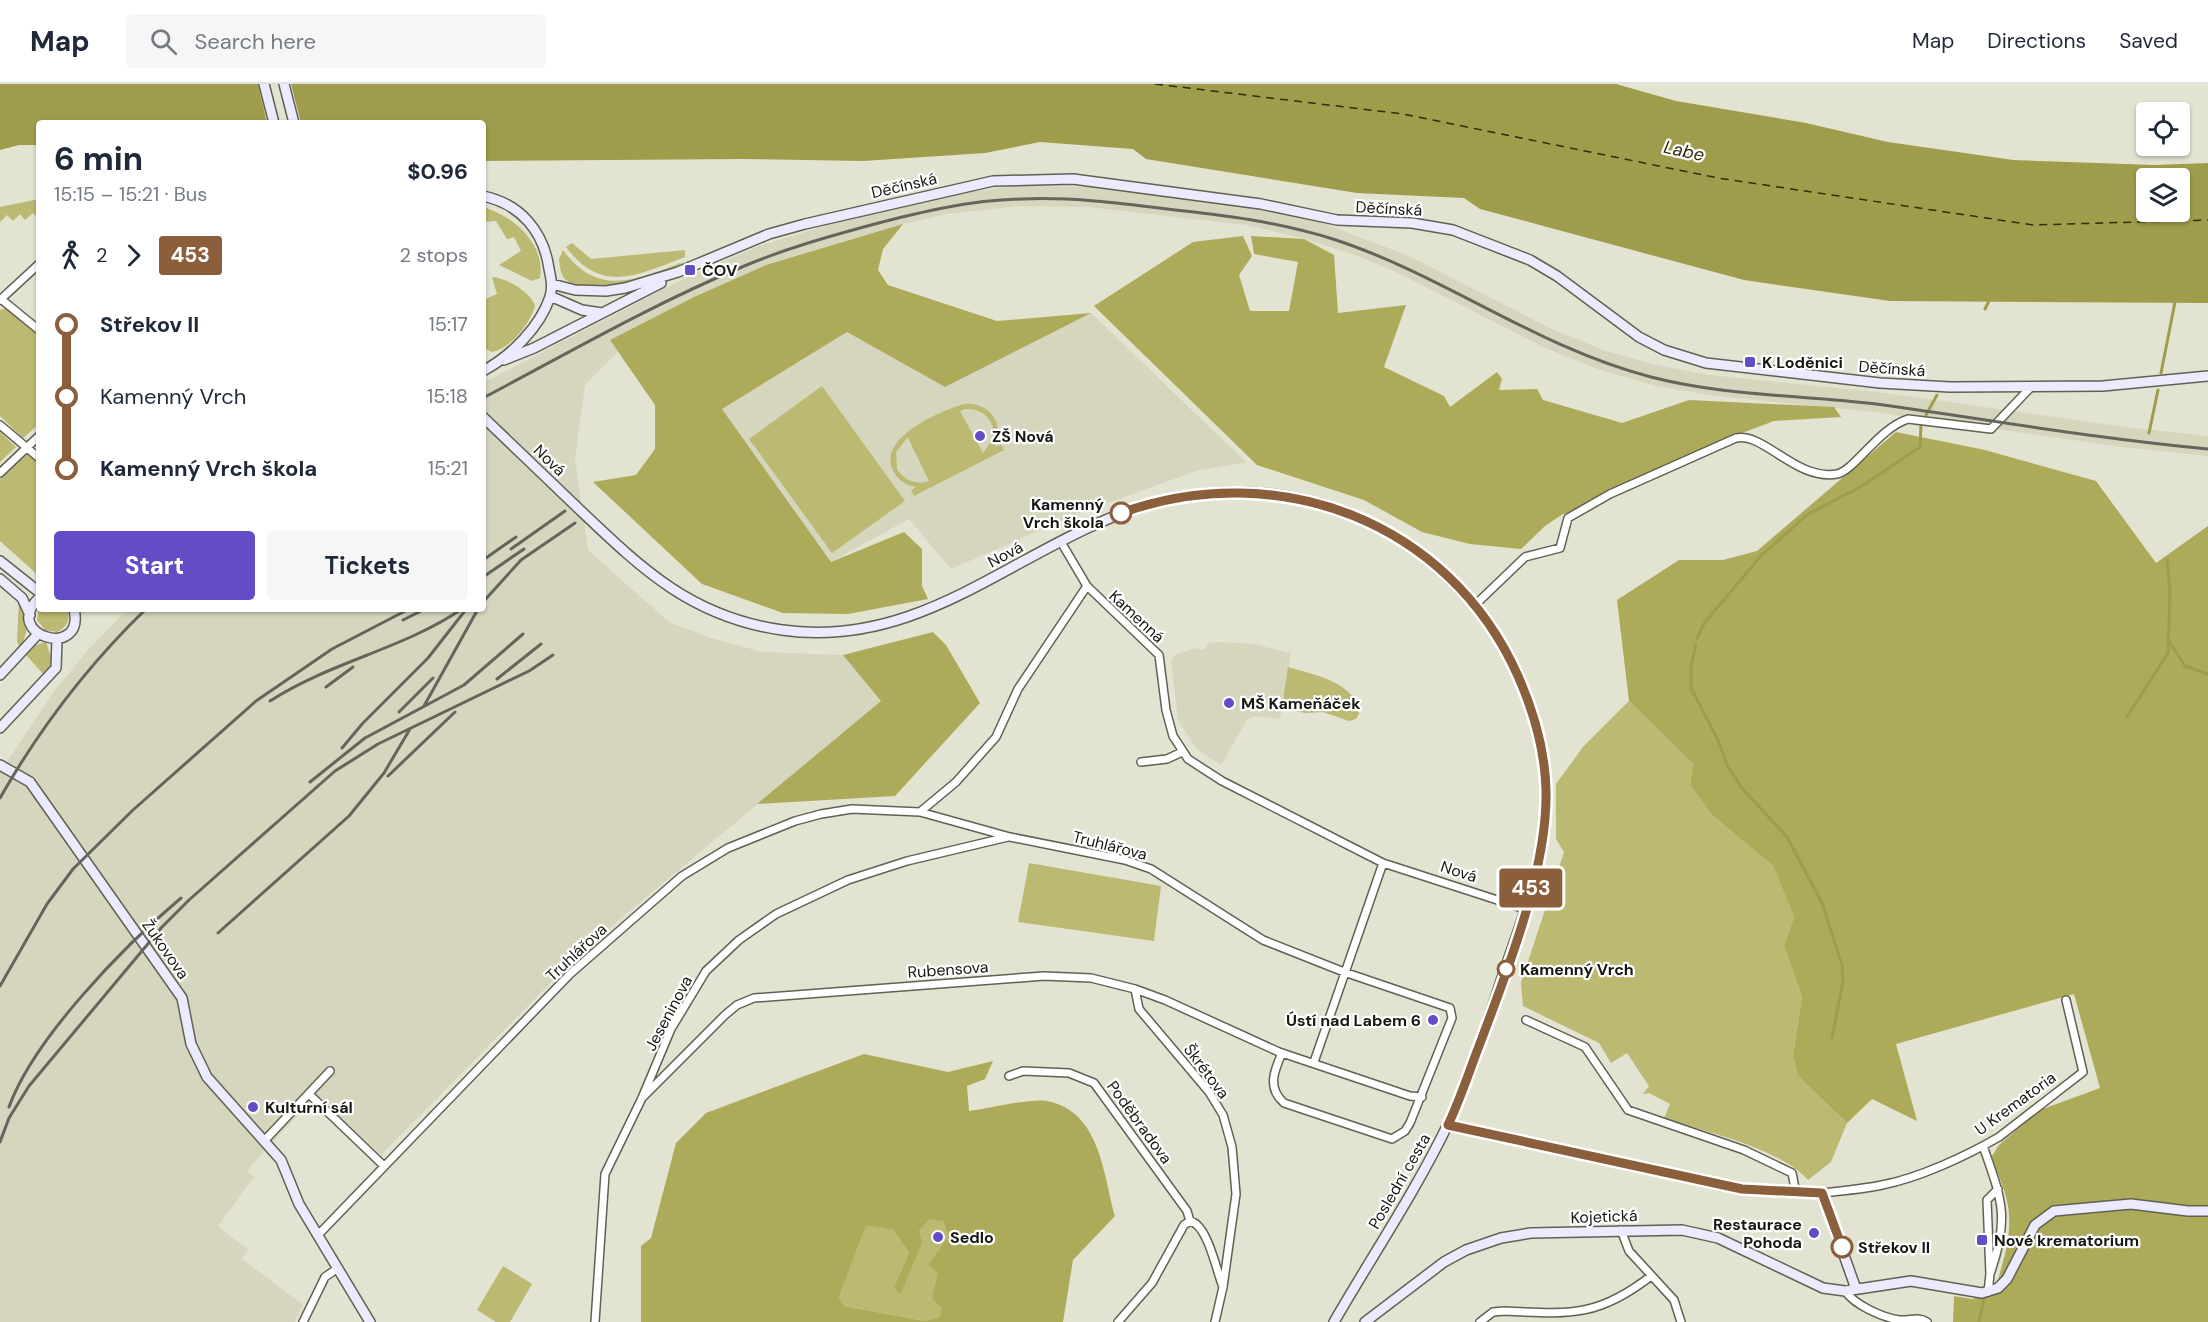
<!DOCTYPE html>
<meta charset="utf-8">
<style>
body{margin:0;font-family:"DM Sans",sans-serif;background:#f6f6f7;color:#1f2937;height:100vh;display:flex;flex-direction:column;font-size:22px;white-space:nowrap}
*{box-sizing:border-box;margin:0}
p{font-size:20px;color:#747a83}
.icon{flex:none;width:33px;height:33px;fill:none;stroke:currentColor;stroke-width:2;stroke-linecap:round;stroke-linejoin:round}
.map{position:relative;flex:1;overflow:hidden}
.details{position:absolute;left:36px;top:36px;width:450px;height:492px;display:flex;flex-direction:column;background:#fff;border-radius:6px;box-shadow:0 2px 4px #0004}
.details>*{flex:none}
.badge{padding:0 12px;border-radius:4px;font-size:21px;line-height:39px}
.buttons{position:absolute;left:2136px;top:18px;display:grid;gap:12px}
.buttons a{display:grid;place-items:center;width:54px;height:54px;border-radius:6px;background:#fff;box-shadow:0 2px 4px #0004;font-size:30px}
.map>.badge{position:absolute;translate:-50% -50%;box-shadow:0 0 0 3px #fff}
.legs{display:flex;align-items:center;gap:9px;height:66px;padding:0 18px;font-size:20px}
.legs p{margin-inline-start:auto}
.headline{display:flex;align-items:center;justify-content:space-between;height:102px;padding:0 18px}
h1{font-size:33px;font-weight:700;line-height:45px}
.button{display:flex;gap:12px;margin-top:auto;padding:12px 18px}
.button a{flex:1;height:69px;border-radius:6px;background:#634cc5;color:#fff;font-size:24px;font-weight:700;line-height:69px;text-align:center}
.button a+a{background:#f6f6f7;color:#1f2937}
ul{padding:0 18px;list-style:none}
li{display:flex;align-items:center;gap:21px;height:72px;font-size:22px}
li i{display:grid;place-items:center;width:9px;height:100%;margin:0 8px;background:currentColor}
li i::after{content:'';width:15px;height:15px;margin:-8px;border:4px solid;border-radius:50%;background:#fff}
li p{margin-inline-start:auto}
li:first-child i{background:linear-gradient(#0000 50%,currentColor 0)}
li:last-child i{background:linear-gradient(currentColor 50%,#0000 0)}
header{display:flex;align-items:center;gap:36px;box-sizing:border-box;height:84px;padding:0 30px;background:#fff;border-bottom:2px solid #e0e1e3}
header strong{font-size:28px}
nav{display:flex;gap:33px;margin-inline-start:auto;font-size:21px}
.search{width:420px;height:54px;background:#f6f6f7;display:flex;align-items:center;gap:15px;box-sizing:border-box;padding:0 21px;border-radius:6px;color:#747a83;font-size:22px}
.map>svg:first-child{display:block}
</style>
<header>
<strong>Map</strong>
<div class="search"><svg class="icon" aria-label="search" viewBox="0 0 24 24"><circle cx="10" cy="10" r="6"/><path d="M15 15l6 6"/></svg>Search here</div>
<nav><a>Map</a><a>Directions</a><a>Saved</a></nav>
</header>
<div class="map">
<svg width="2208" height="1238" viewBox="0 0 2208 1238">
<rect width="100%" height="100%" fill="#e3e3d2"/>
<!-- built -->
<path fill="#d6d6bf" d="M1019,102L1090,103L1249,121L1312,135L1409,172L1552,245L1603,266L1657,281L1710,291L1877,308L2126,343L2208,352V372L2123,363L1874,328L1707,311L1652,301L1597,285L1543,263L1400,190L1361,173L1306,155L1246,141L1088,123L1020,122L947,130L903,140L766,181L694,213L610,256L618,268L585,301L575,375L588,466L669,538L708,553L762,568L843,571L882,616L583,866L381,1071L317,1011L254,1078L248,1087L254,1093L218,1142L248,1166L242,1175L303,1221L295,1238H0V688L55,606L88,566L128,525H483V299L685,194L759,162L898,120L944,111Z
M1091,229L1246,378L1196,387L1078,430L951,485L909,435L831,478L722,325L847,248L945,303Z
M1222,558L1252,560L1291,569L1280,635L1254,632L1247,636L1221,681L1197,665L1178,636L1171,576L1176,570L1196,564L1204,566L1209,559Z"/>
<!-- green -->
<path fill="#bcb972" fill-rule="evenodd" d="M39,115V135L33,129L25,136L20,130L13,137L7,131L0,138V123Z
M483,123C512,131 546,160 540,194L532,197L499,181L521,167L514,153L507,155L496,137L483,138Z
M572,159L591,175L685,166V173C637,191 602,211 566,163Z
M563,166C598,214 636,196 683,178C664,194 587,215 566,196C560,191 560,182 559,175Z
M492,193C507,194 531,208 535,222C530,240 511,264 492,268L483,264V216L497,210Z
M6,224L39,251V340L23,354L0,332V226Z
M822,302L905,417L832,469L749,355Z
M964,320C990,318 1005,340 995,363L1001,360L1004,366L914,412L911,406L916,403C905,401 896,395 892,384C880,353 940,327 964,320ZM965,325C984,324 996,337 993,355L983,369L960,327ZM907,354H908L929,397C916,401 905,397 897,385L896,368Z
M0,348L16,363L0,378Z
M28,370L39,379V492L0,457V395Z
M19,516C31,528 28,551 20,564L17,557Z
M39,525H67C71,535 67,544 57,548L45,546L37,536Z
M46,558L52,576L45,592L26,571L36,561Z
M1288,583C1314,591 1357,598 1359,630L1356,635L1349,637L1323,628L1305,629L1282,624Z
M1629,617L1693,680L1690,701L1712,731L1773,782L1794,833L1784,862L1802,913L1793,972L1798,992L1847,1039L1831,1078L1808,1096C1780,1064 1705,1048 1664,1034L1670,1020L1649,1009L1643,1010L1649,1002L1627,969L1611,979L1599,959L1523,922L1521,899L1564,768L1556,755V700L1583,663Z
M1029,779L1161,802L1154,857L1018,838Z
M929,1134L943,1137L950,1152L932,1215L942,1225L939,1233L925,1237L844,1222L839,1213L866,1140L893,1146L909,1169L894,1203L898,1209L919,1147Z
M503,1182L532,1200L510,1238H496L477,1226Z"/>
<!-- forest -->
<path fill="#adaa59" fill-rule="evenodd" d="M903,140L883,165L878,186L888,201L997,237L1091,229L945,303L847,248L722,325L831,478L904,448L922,465V502L928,515L848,530L783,529L702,500L593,398L636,391L655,365V321L610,256L694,213L766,181Z
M1243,152L1252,172L1239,191L1250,227H1289L1298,178L1254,170L1251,152L1304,155L1334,171L1338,229L1406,221L1384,283L1444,312L1450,323L1497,288L1502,295L1499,306L1537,305L1543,316L1622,339L1689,316L1834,323L1841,333L1774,337L1742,349L1609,407L1576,428L1563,430L1545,442L1521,465L1470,460L1422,448L1364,416L1257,381L1094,222L1193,158Z
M1896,348L1985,366L2096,397L2156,479L2208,442V1238H1953L1954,1212L1972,1215L1994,1209C2003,1178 2014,1149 2007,1117C2004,1102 1996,1087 1992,1072L1999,1061L2040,1026L2100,1004L2074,910L1896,960L1917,1037L1872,1015L1847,1039L1798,992L1793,972L1802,913L1784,862L1794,833L1773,782L1712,731L1690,701L1693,680L1629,617L1617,516L1679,476H1723L1757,467Z
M933,548L946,561L980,619L895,712L757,720L881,617L843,571Z
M864,970L948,988L993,977L985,995L967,1002L969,1027C987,1025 1030,1014 1047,1017C1100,1027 1103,1089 1115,1132L1073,1176L1063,1238H641V1162L651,1154L676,1059L706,1029ZM929,1135L943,1137L949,1152L928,1181L938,1189L932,1215L942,1225L939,1233L925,1237L844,1222L839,1213L866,1141L893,1146L909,1169L894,1203L898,1209H901L922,1159L919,1147Z"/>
<!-- water -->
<path fill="#9f9c4b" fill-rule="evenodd" d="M0,0H1616L1676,17L1806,39L1888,58L2013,76L2154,81L2208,79V219L1890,217L1744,196L1480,125L1464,114L1357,109L1146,75L1133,65L1040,58L985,69L863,77L743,75L483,77V39H39V61H19L0,66ZM2146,94H2180V128H2146Z"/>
<!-- pier -->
<path fill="#e3e3d2" d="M258,0H291L301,39H267Z"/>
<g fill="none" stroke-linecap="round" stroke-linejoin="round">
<!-- stream -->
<path stroke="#9f9c4b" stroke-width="3" d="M1985,225L1991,213
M2161,289L2175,218
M1926,331L1937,311
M2149,349L2158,306
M1697,554L1705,538L1761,472L1808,430L1862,402L1920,363L1921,341
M2169,557L2185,582L2208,590
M1696,560L1691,583V604L1718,656L1727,681L1741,703L1787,753L1822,819L1842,881L1843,897L1832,954
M2127,633L2168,569L2170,506L2167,476
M1979,1238L1984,1215"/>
<!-- ferry -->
<path stroke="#302e0a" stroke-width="1.5" stroke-dasharray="8 6" stroke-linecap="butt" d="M1155,0L1403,30L1718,94L2033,141L2208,136"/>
<!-- street casing -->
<g stroke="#616153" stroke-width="10">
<path id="street" d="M1,215L39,246
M0,216L39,180
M0,341L39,374
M0,389L39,352
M1061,458L1087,502L1159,571L1166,626L1173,652L1188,675L1222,697L1383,779L1525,825
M1475,521L1525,473L1560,464L1568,434L1610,410L1736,354C1764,348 1796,397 1837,390C1854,387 1879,344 1908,335L1991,345L2031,303
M1141,678L1167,675L1182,668
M920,728L956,698L996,653L1018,605L1087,502
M1135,905L1139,925L1209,1008L1223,1031L1232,1063L1236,1110L1223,1203L1215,1238
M1526,936L1585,963L1628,1026L1744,1066L1792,1089L1796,1109
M1314,978L1383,779
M1009,992L1023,987L1069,989L1094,999L1187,1127L1190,1137
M309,1010L384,1082
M642,1014L725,931L737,921L754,914L1044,892L1091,894L1135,905L1165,916L1279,968L1410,1012L1422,1013
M265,1056L330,987
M1983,1062C2002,1116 2010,1134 1990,1190
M1822,1109C1842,1107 1863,1105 1882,1101C1919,1094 1966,1072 1999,1053L2083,988L2066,916
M1621,1146L1629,1167L1674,1216L1681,1238
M318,1151L570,890L682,792L728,764L795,737L821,730L852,725L920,728L1010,753L1125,776L1151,785L1263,856L1344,888L1450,924L1452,934L1410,1039L1405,1047L1392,1055L1284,1019C1267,1004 1274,987 1282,969
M1845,1207C1855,1221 1881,1233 1899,1236C1910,1237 1917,1232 1927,1238
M1988,1208L1990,1190L1987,1116L1998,1105
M303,1238L325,1193L338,1184
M595,1238L605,1090L642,1014L671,945L706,887L739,856L776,830L848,796L907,777L1008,753
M1118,1238L1152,1199L1184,1141L1190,1137C1208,1141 1216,1186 1223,1203
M1480,1238L1493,1228L1504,1227C1569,1230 1597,1234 1651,1192"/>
</g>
<!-- secondary casing -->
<g stroke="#616153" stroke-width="12">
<path id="secondary" d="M264,0L274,39
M284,0L294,39
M483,112C521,120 544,148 549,185C551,194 553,203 550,213C540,243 511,272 483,287
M552,200L575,206L606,207L625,204L678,188L769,150L805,140L993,97L1073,95L1261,120L1337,136L1412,139L1453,146L1530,176L1557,192L1639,253L1664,266L1706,279L1880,299L1950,303L2103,302L2208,292
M550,212L582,226L602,229
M504,276L534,264L661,199
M483,333C515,364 548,395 580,426C643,486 692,533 782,546C937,568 1035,441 1176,414C1265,396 1358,419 1428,476C1508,540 1556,644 1544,747C1538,794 1521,840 1505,885C1488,936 1472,990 1449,1038C1416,1107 1372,1172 1334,1238
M0,477L39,508
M0,495L22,514L30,531
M39,514C0,551 86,577 74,525
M0,591L38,550
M0,644L56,584L57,555
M0,681L30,698L182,914L191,960L207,993L281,1076L299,1120L370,1238
M1448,1041L1742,1105L1822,1109L1856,1205
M1365,1238L1444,1178L1466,1166L1501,1154L1531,1149L1682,1146L1718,1154L1823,1204L1845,1207L1911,1197L1982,1209L1998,1204L2007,1195L2035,1141L2054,1127L2131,1120L2188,1127H2208"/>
</g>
<!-- street -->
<use href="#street" stroke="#fff" stroke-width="7"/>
<!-- secondary -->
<use href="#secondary" stroke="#ebeafe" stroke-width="9"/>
<!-- rail -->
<path stroke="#65655b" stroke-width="3" d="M483,314C568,269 653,220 742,183C784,165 827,153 871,141C920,128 971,116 1022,115C1071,113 1119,119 1167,125C1224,131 1280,138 1336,156C1445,192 1538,264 1651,293C1724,312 1801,311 1876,320C1986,335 2097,355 2208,365
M511,465L565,427
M483,476L516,453
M483,493L524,465
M483,518L521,476L575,439
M403,536L425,525
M497,595L541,560
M326,603L353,583
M270,617C330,578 403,565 462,525
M424,622L478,525
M399,628L433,594
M342,664L363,639L428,574L464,528
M388,692L455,628
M310,698L365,654L464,601L523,550
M0,714C40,644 88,581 146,525
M218,849L349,732L384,689L410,645
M0,902L47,820L73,785L133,726L256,617L332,565L409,525
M9,1023C34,954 124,862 181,814
M0,1058L9,1034L29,1002L162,843L189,816L335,687L378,660L529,587L553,571"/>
</g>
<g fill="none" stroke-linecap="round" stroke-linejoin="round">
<!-- line-1 casing -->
<g stroke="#fff" stroke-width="14">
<path id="line-1" d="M1121,429C1278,373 1449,437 1518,592C1534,628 1545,667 1546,706C1548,784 1507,888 1479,962C1469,988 1460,1016 1448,1041L1742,1105L1822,1109L1842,1163"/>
</g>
<!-- line-1 -->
<use href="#line-1" stroke="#8b5e3c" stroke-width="9"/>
</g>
<!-- markers -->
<g fill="#634cc5" stroke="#fff" stroke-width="2">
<rect x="684" y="180" width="12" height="12" rx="3"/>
<rect x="1744" y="272" width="12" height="12" rx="3"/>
<circle cx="980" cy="352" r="6"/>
<circle cx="1229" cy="619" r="6"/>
<circle cx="1433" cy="936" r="6"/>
<circle cx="253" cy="1023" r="6"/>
<circle cx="1814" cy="1149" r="6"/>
<circle cx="938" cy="1153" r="6"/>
<rect x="1976" y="1150" width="12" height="12" rx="3"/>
</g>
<g fill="#fff" stroke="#8b5e3c" stroke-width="3">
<circle cx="1121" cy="429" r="10"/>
<circle cx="1506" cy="885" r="8"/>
<circle cx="1842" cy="1163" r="10"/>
</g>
<g text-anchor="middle" stroke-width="4.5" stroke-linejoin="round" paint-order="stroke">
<!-- street labels -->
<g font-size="16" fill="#171711" stroke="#fff">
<text transform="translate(904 101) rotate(-13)" y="6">Děčínská</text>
<text transform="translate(1389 124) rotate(3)" y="6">Děčínská</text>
<text transform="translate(1892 284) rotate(4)" y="6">Děčínská</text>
<text transform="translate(550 376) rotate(44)" y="6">Nová</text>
<text transform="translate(1005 470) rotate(-28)" y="6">Nová</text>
<text transform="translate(1137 532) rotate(43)" y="6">Kamenná</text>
<text transform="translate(1110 761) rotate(14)" y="6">Truhlářova</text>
<text transform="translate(1459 787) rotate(18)" y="6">Nová</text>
<text transform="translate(166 865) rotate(55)" y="6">Žukovova</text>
<text transform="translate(576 868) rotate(-43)" y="6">Truhlářova</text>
<text transform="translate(948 885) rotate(-4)" y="6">Rubensova</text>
<text transform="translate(668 929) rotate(-62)" y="6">Jeseninova</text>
<text transform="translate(1207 987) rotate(53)" y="6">Škrétova</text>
<text transform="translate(2015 1019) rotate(-36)" y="6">U Krematoria</text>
<text transform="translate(1140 1038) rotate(54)" y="6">Poděbradova</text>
<text transform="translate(1399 1097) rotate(-60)" y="6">Poslední cesta</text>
<text transform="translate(1604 1132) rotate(-2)" y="6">Kojetická</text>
</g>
<!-- poi labels -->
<g font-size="16" font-weight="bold" fill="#171711" stroke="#fff" text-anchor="start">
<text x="702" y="192">ČOV</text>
<text x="1762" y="284">K Loděnici</text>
<text x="992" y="358">ZŠ Nová</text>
<text x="1241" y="625">MŠ Kameňáček</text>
<text x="1421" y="942" text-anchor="end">Ústí nad Labem 6</text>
<text x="265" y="1029">Kulturní sál</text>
<text x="1802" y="1146" text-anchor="end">Restaurace<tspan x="1802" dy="18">Pohoda</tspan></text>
<text x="950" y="1159">Sedlo</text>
<text x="1994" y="1162">Nové krematorium</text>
</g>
<!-- stop labels -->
<g font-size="16" font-weight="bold" fill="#171711" stroke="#fff" text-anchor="start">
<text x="1104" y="426" text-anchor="end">Kamenný<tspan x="1104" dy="18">Vrch škola</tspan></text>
<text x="1520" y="891">Kamenný Vrch</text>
<text x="1858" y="1169">Střekov II</text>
</g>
<!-- water labels -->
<g font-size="18" font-style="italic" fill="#302e0a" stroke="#fff">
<text transform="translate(1684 67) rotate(12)" y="6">Labe</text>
</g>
</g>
</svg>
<div class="buttons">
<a><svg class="icon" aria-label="locate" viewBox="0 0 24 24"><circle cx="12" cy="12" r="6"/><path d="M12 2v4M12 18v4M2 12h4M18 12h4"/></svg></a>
<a><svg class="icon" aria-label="layers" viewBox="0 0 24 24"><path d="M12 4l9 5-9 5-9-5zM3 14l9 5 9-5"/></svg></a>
</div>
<b class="badge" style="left:1531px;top:804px;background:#8b5e3c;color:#fff">453</b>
<section class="details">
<div class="headline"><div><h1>6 min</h1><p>15:15 – 15:21 · Bus</p></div><b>$0.96</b></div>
<div class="legs"><svg class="icon" aria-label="walk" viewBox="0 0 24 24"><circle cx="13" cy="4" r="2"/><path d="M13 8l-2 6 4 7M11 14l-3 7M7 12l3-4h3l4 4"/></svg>2<svg class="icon" aria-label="forward" viewBox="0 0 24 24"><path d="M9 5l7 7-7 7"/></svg><b class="badge" style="background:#8b5e3c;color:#fff">453</b><p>2 stops</p></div>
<ul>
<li><i style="color:#8b5e3c"></i><b>Střekov II</b><p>15:17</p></li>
<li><i style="color:#8b5e3c"></i><span>Kamenný Vrch</span><p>15:18</p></li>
<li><i style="color:#8b5e3c"></i><b>Kamenný Vrch škola</b><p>15:21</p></li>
</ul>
<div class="button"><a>Start</a><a>Tickets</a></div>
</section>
</div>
